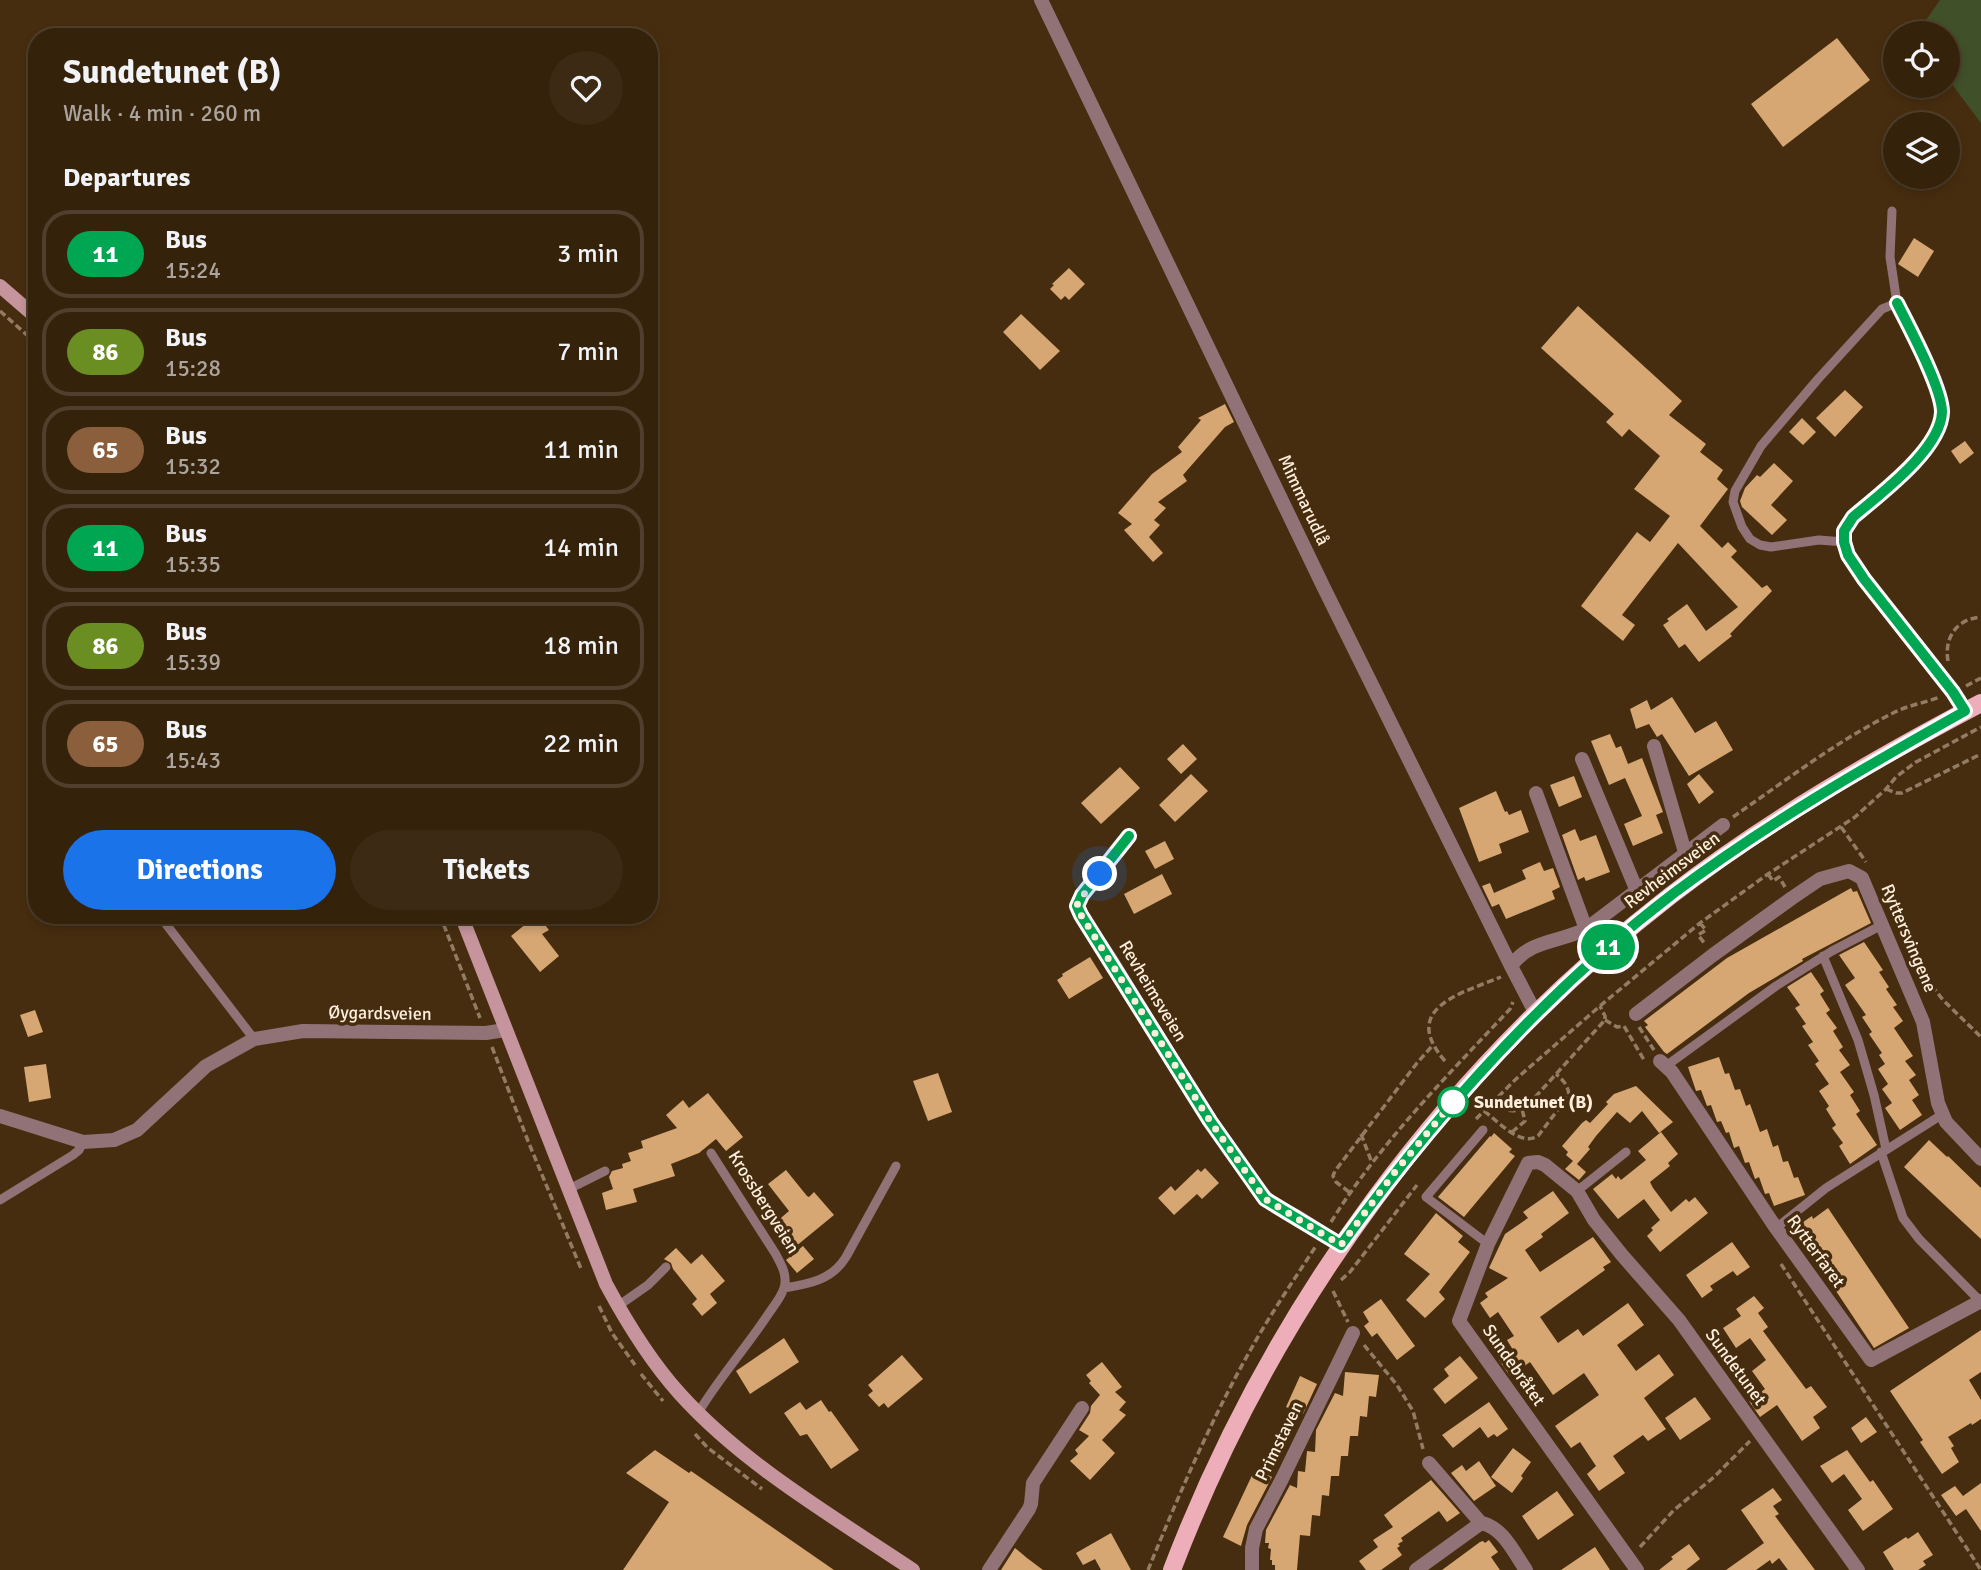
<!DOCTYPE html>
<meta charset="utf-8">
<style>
body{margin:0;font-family:Signika,sans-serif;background:#3d2a14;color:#f1f3f6;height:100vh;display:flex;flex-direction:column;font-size:26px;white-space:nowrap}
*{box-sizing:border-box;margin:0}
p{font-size:23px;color:#aaa49d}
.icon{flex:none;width:38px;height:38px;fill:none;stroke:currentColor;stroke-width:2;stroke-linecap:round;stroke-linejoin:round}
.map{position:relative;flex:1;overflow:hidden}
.sheet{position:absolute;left:28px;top:28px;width:630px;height:896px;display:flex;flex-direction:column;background:#35220b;border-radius:28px;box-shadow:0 4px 10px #0003,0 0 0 2px #4f3f2c}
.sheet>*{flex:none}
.badge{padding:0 14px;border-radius:23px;font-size:24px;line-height:46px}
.buttons{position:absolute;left:1883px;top:21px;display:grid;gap:14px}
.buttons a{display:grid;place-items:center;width:77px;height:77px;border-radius:50%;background:#35220b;box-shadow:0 4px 10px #0003,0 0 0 2px #4f3f2c;font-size:35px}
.you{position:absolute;width:35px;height:35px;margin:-18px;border:5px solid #fff;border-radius:50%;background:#1a73e8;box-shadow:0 0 0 10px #1a73e833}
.map>.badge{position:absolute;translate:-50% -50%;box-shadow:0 0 0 4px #fff}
h2{padding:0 35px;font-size:26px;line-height:63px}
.round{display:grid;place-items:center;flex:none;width:74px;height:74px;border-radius:37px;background:#3d2a14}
.overview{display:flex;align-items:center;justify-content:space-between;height:119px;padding:0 35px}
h1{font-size:33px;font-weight:700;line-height:52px}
.cta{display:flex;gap:14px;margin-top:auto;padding:14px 35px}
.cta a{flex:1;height:80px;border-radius:42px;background:#1a73e8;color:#fff;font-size:28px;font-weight:700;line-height:80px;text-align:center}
.cta a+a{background:#3d2a14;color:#f1f3f6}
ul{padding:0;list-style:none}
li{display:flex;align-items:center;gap:21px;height:88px;margin:0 14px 10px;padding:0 21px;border:4px solid #4f3f2c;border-radius:28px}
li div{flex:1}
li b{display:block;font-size:26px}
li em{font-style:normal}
li .badge{min-width:77px;font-weight:700;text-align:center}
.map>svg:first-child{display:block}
</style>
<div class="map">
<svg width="1981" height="1570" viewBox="0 0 1981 1570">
<rect width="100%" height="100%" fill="#472d0f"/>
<!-- green -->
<path fill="#405029" d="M1940,0H1981V123L1948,79V33H1917Z"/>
<!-- building -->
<path fill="#d6a673" d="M1837,38L1870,80L1783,147L1751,104Z
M1914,238L1934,251L1918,277L1898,264Z
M1069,268L1085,284L1069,300L1065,296L1061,300L1050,289L1054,285L1052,284Z
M1578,306L1682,401L1669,415L1706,444L1700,452L1723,470L1717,479L1728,489L1700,526L1722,548L1728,542L1737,551L1731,557L1762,588L1767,585L1772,591L1730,634L1732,636L1699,662L1685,644L1679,648L1663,625L1669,621L1667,619L1687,604L1706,631L1738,607L1678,543L1622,615L1635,625L1623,641L1581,606L1637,532L1650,542L1670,516L1634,489L1660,456L1629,429L1622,437L1606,422L1614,414L1541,348Z
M1021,314L1060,351L1040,370L1003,332Z
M1845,390L1863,407L1835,437L1816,418Z
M1225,404L1234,422L1225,427L1183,475L1187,481L1158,502L1166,508L1154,520L1160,525L1149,537L1163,553L1153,562L1124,530L1132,524L1118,513L1152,474L1182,452L1178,447L1201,420L1198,418Z
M1802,418L1816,432L1803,445L1789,432Z
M1965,441L1974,453L1960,464L1951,451Z
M1774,463L1793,481L1771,505L1787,520L1772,535L1742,507L1740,501L1745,488L1757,475L1760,477Z
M1672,697L1695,733L1716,721L1733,750L1689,776L1662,734L1657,737L1649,724L1636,729L1630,709L1647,700L1651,710Z
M1610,734L1616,748L1621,746L1628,764L1642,758L1663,812L1656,815L1663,833L1633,846L1624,824L1642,816L1625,778L1609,785L1591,741Z
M1183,744L1197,759L1181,774L1167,759Z
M1120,767L1140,788L1101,824L1081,803Z
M1191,774L1208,791L1175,822L1159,805Z
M1699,774L1714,792L1699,804L1687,784Z
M1574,776L1582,797L1559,807L1550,785Z
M1496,791L1505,812L1507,811L1509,815L1521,810L1529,832L1499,844L1502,853L1479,862L1459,808Z
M1575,829L1580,841L1596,835L1610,872L1586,881L1584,877L1578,880L1562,835Z
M1165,841L1174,859L1155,869L1145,851Z
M1540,862L1544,871L1553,868L1560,887L1552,891L1555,899L1506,919L1499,904L1492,907L1482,886L1490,883L1498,903L1494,893L1526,879L1522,870Z
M1162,874L1172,894L1134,914L1124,894Z
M1851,888L1853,892L1857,891L1871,923L1802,959L1803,961L1749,993L1667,1054L1664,1052L1645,1027L1648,1025L1644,1021L1727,958Z
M537,915L549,930L542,934L559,956L540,972L511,936Z
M1864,942L1883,970L1879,972L1889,987L1886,989L1897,1005L1893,1007L1903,1021L1894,1028L1913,1056L1905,1061L1916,1075L1909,1080L1919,1095L1912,1100L1922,1115L1900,1130L1885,1108L1892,1103L1882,1089L1888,1084L1878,1069L1885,1064L1879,1055L1882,1053L1869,1034L1872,1032L1862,1017L1866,1015L1845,985L1855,978L1839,955Z
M1090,957L1103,978L1069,999L1057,980L1063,976L1062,974Z
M1811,972L1824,991L1820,994L1830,1010L1826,1013L1837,1028L1833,1031L1843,1047L1839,1050L1850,1065L1840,1072L1854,1092L1850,1095L1860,1111L1856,1114L1877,1145L1850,1164L1839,1146L1843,1143L1832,1128L1836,1125L1826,1109L1829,1106L1819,1091L1829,1084L1815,1064L1819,1061L1808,1045L1813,1042L1802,1026L1806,1024L1795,1008L1800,1005L1787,987Z
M35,1010L43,1032L28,1037L20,1015Z
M1719,1057L1725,1074L1729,1073L1735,1090L1740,1089L1746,1106L1750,1104L1760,1132L1767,1129L1773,1147L1778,1145L1783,1162L1788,1161L1794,1178L1798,1177L1805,1195L1774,1206L1769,1193L1765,1194L1759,1177L1755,1179L1749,1162L1745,1163L1739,1146L1734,1148L1729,1132L1726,1133L1721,1121L1717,1122L1711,1105L1707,1106L1701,1090L1696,1091L1688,1067Z
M46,1064L51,1098L29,1102L24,1067Z
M938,1073L952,1112L928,1121L913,1081Z
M1636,1086L1673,1122L1659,1133L1642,1111L1630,1123L1617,1112L1596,1136L1588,1147L1590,1149L1577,1164L1586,1172L1579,1180L1565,1169L1573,1161L1566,1155L1568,1152L1562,1146L1582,1123L1586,1120L1590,1123L1608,1104L1606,1102L1614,1094Z
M708,1093L743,1137L726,1151L716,1139L699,1153L671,1164L675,1176L633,1189L637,1202L606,1210L602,1193L613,1189L609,1177L612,1171L623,1168L622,1164L631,1161L628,1153L643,1148L641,1141L677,1128L666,1115L683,1100L689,1108Z
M1661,1132L1678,1154L1668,1163L1670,1166L1650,1182L1653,1188L1671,1212L1686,1199L1689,1202L1695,1197L1708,1213L1660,1252L1647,1236L1653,1230L1651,1228L1660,1220L1644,1199L1618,1219L1593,1189L1612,1174L1616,1179L1618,1176L1621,1180L1646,1160L1638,1151Z
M1494,1133L1512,1149L1509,1152L1515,1156L1464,1217L1438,1197L1490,1136L1491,1137Z
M1929,1140L1947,1157L1948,1156L1981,1188V1239L1904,1167Z
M1205,1168L1219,1183L1202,1199L1197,1194L1174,1215L1158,1198L1171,1186L1175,1191L1198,1169L1201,1172Z
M786,1170L807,1196L809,1197L814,1192L834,1215L795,1247L775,1223L789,1211L768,1184Z
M1553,1191L1569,1213L1541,1234L1543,1237L1525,1250L1540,1272L1593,1237L1611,1262L1603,1267L1605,1270L1540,1317L1558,1343L1578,1329L1583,1336L1628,1303L1644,1325L1617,1345L1636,1371L1659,1354L1674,1375L1644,1398L1666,1429L1648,1441L1643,1435L1613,1456L1625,1473L1599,1491L1587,1474L1596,1466L1580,1442L1571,1448L1555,1426L1599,1395L1584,1373L1553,1395L1530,1362L1510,1376L1499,1360L1513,1350L1507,1340L1514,1336L1498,1312L1490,1318L1480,1303L1488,1297L1485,1293L1508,1278L1489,1268L1505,1234L1528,1218L1523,1212Z
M1828,1208L1909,1328L1874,1348L1794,1228L1812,1216L1813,1219Z
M1436,1213L1463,1236L1458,1242L1470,1252L1439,1292L1445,1299L1425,1318L1406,1300L1430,1274L1404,1254Z
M1732,1242L1750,1267L1737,1276L1733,1271L1710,1286L1713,1290L1702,1298L1686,1275Z
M803,1246L814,1259L797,1273L786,1260Z
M676,1248L691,1264L702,1254L725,1281L710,1294L717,1303L702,1316L692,1304L697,1299L673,1269L671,1263L664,1259Z
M1754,1296L1764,1308L1758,1313L1768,1327L1763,1331L1806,1389L1811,1386L1827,1407L1813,1417L1820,1428L1802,1441L1777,1405L1760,1417L1749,1401L1765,1389L1752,1371L1766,1360L1750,1338L1736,1348L1723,1328L1741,1316L1736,1309Z
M1381,1299L1415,1346L1397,1360L1377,1333L1372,1337L1364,1326L1369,1322L1363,1312Z
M1981,1330V1372L1969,1380L1981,1400V1419L1972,1425L1971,1423L1948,1437L1954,1446L1951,1448L1959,1462L1942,1474L1920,1442L1923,1440L1890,1391Z
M784,1338L799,1362L750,1394L736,1371Z
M902,1355L923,1379L888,1408L884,1403L879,1407L868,1395L873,1391L868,1385Z
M1460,1356L1478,1378L1445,1404L1433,1389L1449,1376L1444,1369Z
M1102,1362L1122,1387L1115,1392L1126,1402L1119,1410L1126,1415L1102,1440L1115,1453L1090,1480L1070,1461L1078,1454L1075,1450L1089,1436L1079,1430L1090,1413L1091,1406L1100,1395L1089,1383L1091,1381L1086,1375Z
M1345,1372L1379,1375L1376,1397L1369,1396L1367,1417L1360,1416L1358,1436H1350L1348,1456H1341L1339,1476H1331L1329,1496L1322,1495L1320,1516L1312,1515L1310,1536L1300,1535L1297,1570H1275V1565H1272V1560H1270L1271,1549L1268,1548L1269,1543H1265L1266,1530L1290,1485L1297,1488L1298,1471L1305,1472L1307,1451L1315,1452L1316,1430L1335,1393L1343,1396Z
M1300,1376L1317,1384L1303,1414L1286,1407Z
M1695,1397L1711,1419L1680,1440L1665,1418Z
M821,1400L829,1412L831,1411L859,1450L831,1469L807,1434L800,1436L784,1413L800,1402L806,1410Z
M1489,1402L1508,1429L1497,1437L1494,1434L1488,1438L1480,1427L1453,1448L1442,1435Z
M1866,1417L1877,1432L1861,1443L1851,1428Z
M1513,1448L1531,1462L1521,1476L1523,1478L1512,1493L1491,1477Z
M655,1450L689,1473L691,1471L834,1570H623L669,1502L626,1473Z
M1847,1450L1870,1482L1873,1480L1893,1509L1863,1531L1848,1510L1862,1499L1844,1474L1832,1483L1820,1466Z
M1479,1461L1496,1486L1474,1501L1451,1473L1462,1465L1466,1471Z
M1255,1469L1272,1477L1247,1525L1241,1546L1223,1537Z
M1431,1480L1460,1513L1447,1522L1439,1511L1401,1538L1403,1541L1398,1544L1400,1546L1397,1548L1402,1555L1381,1570H1366L1359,1561L1378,1547L1373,1540L1393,1527L1384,1515Z
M1981,1483V1531L1966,1509L1956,1516L1941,1495L1955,1486L1963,1496Z
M1773,1488L1782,1500L1773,1506L1779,1514L1775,1516L1815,1570H1788L1779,1558L1772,1564L1770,1560L1756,1570H1726L1764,1543L1741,1510Z
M1557,1491L1574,1515L1538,1540L1522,1516Z
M1918,1532L1933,1555L1923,1561L1926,1565L1918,1570H1894L1883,1552L1906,1537L1908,1539Z
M1111,1533L1131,1570H1101L1095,1559L1083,1565L1076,1553Z
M1489,1540L1498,1552L1491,1557L1500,1570H1442L1480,1542L1483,1541L1485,1543Z
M1689,1544L1700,1559L1686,1570H1659L1673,1559L1671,1557Z
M1595,1547L1610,1570H1561Z
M1015,1548L1027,1558L1043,1570H1001Z"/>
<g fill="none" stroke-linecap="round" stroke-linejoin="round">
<!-- path -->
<path stroke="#927d64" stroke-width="3.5" stroke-dasharray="7 3.5" stroke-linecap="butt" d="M0,311L37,344
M1948,661C1944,638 1956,619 1981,617
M1966,686L1981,678
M1886,789L1896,793H1902L1981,754
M1733,817C1785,781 1837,741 1893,713C1908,705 1925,703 1940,697
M1841,827L1866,862
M1768,874L1773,881L1779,877L1785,887
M1883,886L1888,892L1897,917
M440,915L480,1018
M1700,923L1706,930L1698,935L1706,945
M1919,969L1943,1000L1981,1037
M1605,1020L1617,1027L1624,1026L1644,1060
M1639,1027L1654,1050
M492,1047L528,1141L582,1271
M1445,1061C1399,1008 1462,993 1501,977
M1499,1106C1509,1113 1518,1112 1528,1105L1605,1020V1016L1600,1006
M1484,1111C1498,1121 1520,1147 1538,1136L1569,1095C1568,1085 1563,1080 1556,1074
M1476,1119L1516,1079L1600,1006L1700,923L1768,874L1855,817L1886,789L1896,777L1916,762L1981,727
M1512,1132L1525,1121L1522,1109
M1361,1134L1372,1163
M1349,1192L1336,1182L1333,1176L1335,1171L1417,1063L1433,1045
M1331,1222C1380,1143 1447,1076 1510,1009L1513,1002
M1781,1264L1981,1570
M1341,1280L1350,1272L1417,1185
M1333,1291L1348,1322
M599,1306L612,1333L635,1365
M1364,1345L1397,1385L1413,1411L1423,1449
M641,1374L663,1401
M695,1434L708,1448L762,1489
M1640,1547L1674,1510L1714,1477L1750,1441
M1148,1570C1179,1494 1214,1413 1255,1342C1274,1309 1295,1278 1316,1246"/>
<!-- lane -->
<path stroke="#917277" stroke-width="9" d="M1844,542L1819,540L1771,547L1760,545L1750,539L1742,527L1733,502L1735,491L1761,446L1818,379L1882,309L1897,303L1890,257L1892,211
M159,915L254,1039
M1823,956L1858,1040L1874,1095L1886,1149
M1666,1066L1776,986L1832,951L1882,925
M1483,1130L1426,1197L1488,1244
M1881,1152L1903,1218L1919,1239L1981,1302
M569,1189L605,1171
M1577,1191L1626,1152
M0,1200L73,1155L79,1150L83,1142
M1776,1228L1826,1188L1943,1114
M784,1288C809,1284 832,1280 846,1257L896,1166
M618,1306L648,1285L666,1267
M698,1413C719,1378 745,1349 767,1316C772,1308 781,1298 784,1288C788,1275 781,1264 775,1253L711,1153"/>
<!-- street -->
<path stroke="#917277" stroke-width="14" d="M1041,0L1324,588L1511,966L1536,1014
M1897,303C1909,328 1942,388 1942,412C1941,451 1881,493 1853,517L1844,531V542L1848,555L1864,579L1953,692L1965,711
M1654,746L1685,852
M1582,759L1637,891
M1536,793L1586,929
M1129,836L1082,895L1077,906L1081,915L1111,960L1210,1121L1259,1190L1272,1204L1296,1216L1341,1245
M1511,966C1531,939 1558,943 1586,929L1723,825
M1636,1014L1713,955L1792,898L1820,879L1849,871L1862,878L1923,1022L1938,1103L1946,1122L1981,1159
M1660,1061L1672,1072L1776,1228L1871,1360L1981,1301
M0,1116L83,1142L114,1140L137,1130L206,1066L254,1039L303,1031L486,1033L505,1030
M1429,1463L1481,1523C1503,1527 1514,1553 1526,1570
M989,1570L1029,1509L1031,1504L1033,1483L1082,1408
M1252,1570V1548L1256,1529L1282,1479L1353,1333
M1416,1570L1481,1523
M1637,1570L1459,1321L1488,1244L1528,1163L1538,1162L1545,1165L1577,1191L1594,1220L1622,1255L1679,1320L1858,1570"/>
<!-- secondary -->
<path stroke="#c5949c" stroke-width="14" d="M0,286L37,318
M461,915L606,1284C627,1323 650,1361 680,1394C744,1465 834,1517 913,1570"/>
<!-- primary -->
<path stroke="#edaeb9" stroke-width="18" d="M1172,1570C1273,1305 1446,1070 1670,896C1767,821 1873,760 1981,703"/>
</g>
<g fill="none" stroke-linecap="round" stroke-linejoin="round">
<!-- line casing -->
<g stroke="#fff" stroke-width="16">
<path id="line" d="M1129,836L1082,895L1077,906L1081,915L1210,1121L1265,1199L1341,1245C1436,1114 1544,992 1674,893C1766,824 1865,767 1965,711L1953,692L1864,579L1848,555L1844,542V531L1853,517C1880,494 1941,449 1942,412C1942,388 1909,327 1897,303"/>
</g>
<!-- line -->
<use href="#line" stroke="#00a651" stroke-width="10"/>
<!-- walk -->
<path stroke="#fdeddc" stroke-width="7" stroke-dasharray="0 12.6" d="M1100,874L1078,902L1077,906L1081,915L1210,1121L1265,1199L1341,1245L1395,1172L1453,1102"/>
</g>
<!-- markers -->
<circle fill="#fff" stroke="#00a651" stroke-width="3.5" cx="1453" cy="1102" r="14"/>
<g text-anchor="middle" stroke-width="7" stroke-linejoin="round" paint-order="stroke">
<!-- street labels -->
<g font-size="18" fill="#fdeddc" stroke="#472d0f">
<text transform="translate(1304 500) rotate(65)" y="6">Mimmarudlå</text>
<text transform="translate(1672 870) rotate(-37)" y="6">Revheimsveien</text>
<text transform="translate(1909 938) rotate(67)" y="6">Ryttersvingene</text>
<text transform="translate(1153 991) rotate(59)" y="6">Revheimsveien</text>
<text transform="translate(380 1013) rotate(1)" y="6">Øygardsveien</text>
<text transform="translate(764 1202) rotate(58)" y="6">Krossbergveien</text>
<text transform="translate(1816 1251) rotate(54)" y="6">Rytterfaret</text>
<text transform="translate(1514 1365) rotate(55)" y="6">Sundebråtet</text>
<text transform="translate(1736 1367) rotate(54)" y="6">Sundetunet</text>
<text transform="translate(1279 1441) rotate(-64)" y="6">Primstaven</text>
</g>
<!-- stop labels -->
<g font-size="18" font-weight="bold" fill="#fdeddc" stroke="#472d0f" text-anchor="start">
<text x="1474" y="1108">Sundetunet (B)</text>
</g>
</g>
</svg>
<div class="buttons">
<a><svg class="icon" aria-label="locate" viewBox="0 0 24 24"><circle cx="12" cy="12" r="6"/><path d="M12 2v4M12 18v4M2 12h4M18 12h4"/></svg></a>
<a><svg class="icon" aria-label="layers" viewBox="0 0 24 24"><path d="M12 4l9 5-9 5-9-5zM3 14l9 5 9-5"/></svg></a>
</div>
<div class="you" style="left:1100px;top:874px"></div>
<b class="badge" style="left:1608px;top:947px;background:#00a651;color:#fff">11</b>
<section class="sheet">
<div class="overview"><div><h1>Sundetunet (B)</h1><p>Walk · 4 min · 260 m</p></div><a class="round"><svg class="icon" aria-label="heart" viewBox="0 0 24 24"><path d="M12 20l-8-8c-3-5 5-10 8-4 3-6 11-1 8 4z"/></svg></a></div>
<h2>Departures</h2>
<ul>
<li><span class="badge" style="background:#00a651;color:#fff">11</span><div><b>Bus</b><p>15:24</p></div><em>3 min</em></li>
<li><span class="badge" style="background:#6b8e23;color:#fff">86</span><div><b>Bus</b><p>15:28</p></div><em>7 min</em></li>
<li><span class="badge" style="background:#8b5e3c;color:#fff">65</span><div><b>Bus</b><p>15:32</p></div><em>11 min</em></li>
<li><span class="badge" style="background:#00a651;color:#fff">11</span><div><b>Bus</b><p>15:35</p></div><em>14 min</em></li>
<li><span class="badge" style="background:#6b8e23;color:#fff">86</span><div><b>Bus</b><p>15:39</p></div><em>18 min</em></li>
<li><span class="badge" style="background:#8b5e3c;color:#fff">65</span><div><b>Bus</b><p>15:43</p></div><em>22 min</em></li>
</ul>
<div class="cta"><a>Directions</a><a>Tickets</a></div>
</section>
</div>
